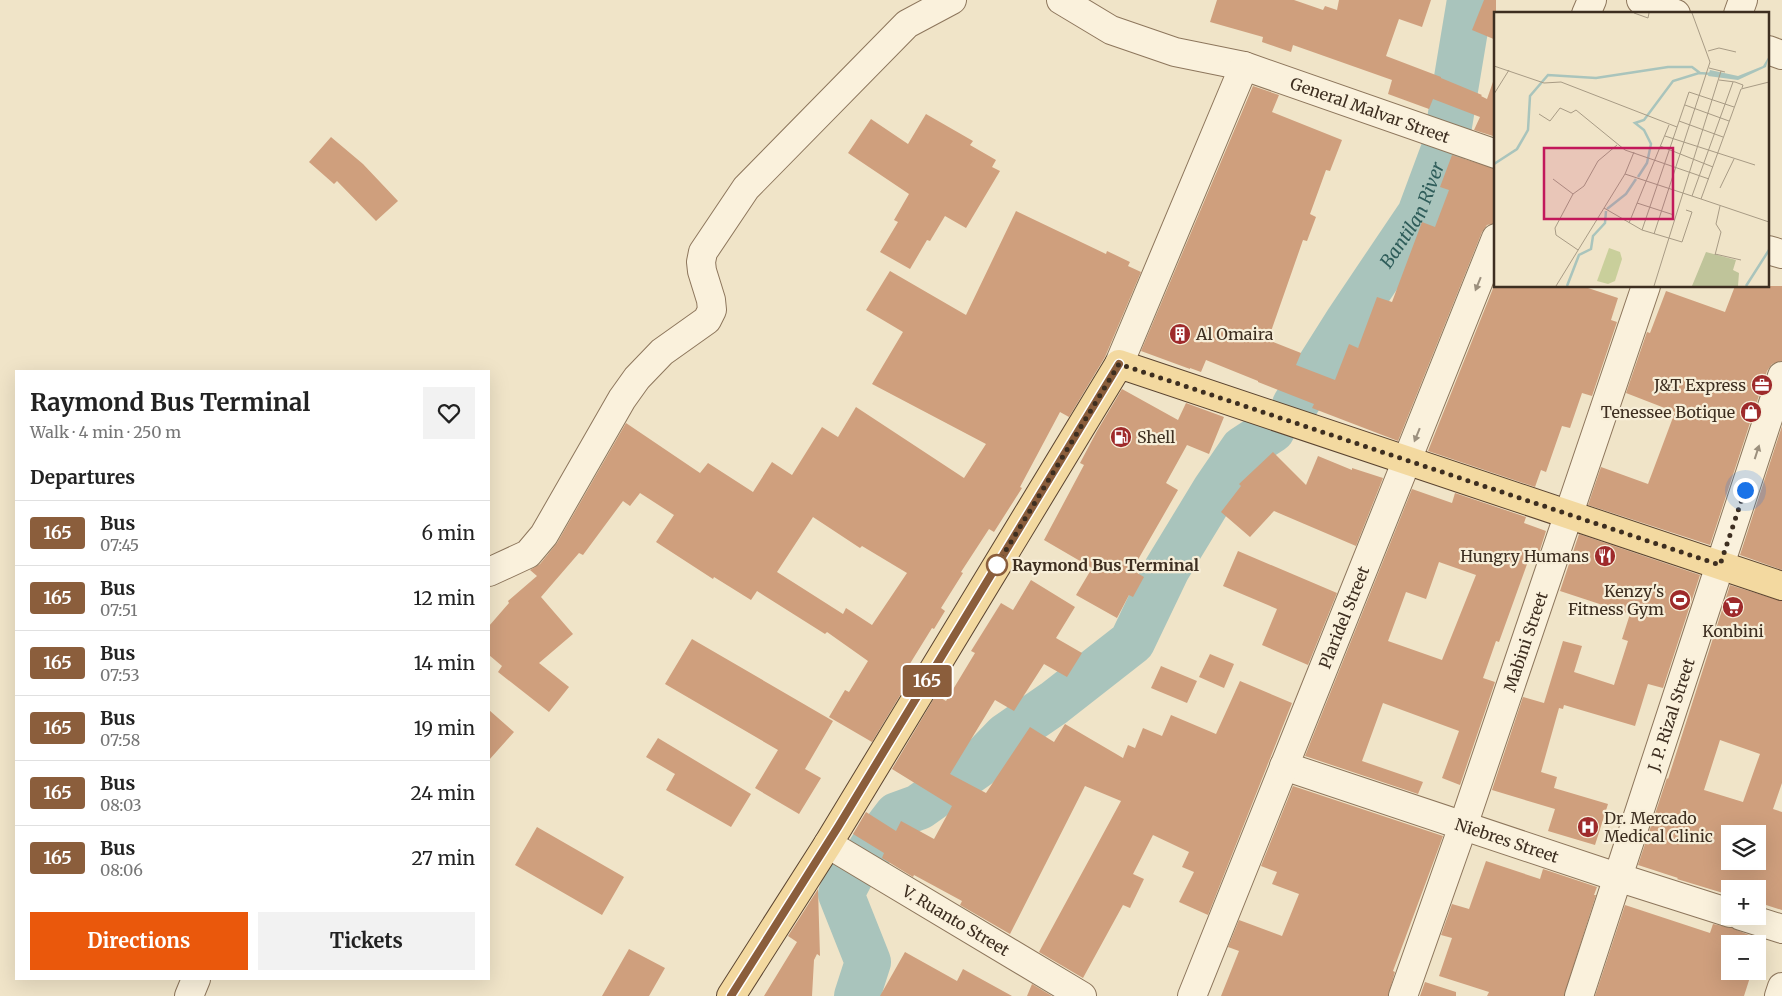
<!DOCTYPE html>
<meta charset="utf-8">
<style>
body{margin:0;font-family:Merriweather,serif;background:#f2f2f2;color:#222;height:100vh;display:flex;flex-direction:column;font-size:19px;white-space:nowrap}
*{box-sizing:border-box;margin:0}
p{font-size:16px;color:#767676}
.icon{flex:none;width:28px;height:28px;fill:none;stroke:currentColor;stroke-width:2;stroke-linecap:round;stroke-linejoin:round}
.map{position:relative;flex:1;overflow:hidden}
.drawer{position:absolute;left:15px;top:370px;width:475px;height:610px;display:flex;flex-direction:column;background:#fff;border-radius:0px;box-shadow:0 5px 20px #0002}
.drawer>*{flex:none}
.badge{padding:0 10px;border-radius:4px;font-size:18px;line-height:32px}
.tools{position:absolute;left:1721px;top:825px;display:grid;gap:10px}
.tools a{display:grid;place-items:center;width:45px;height:45px;border-radius:0px;background:#fff;box-shadow:0 5px 20px #0002;font-size:25px}
.you{position:absolute;width:25px;height:25px;margin:-12px;border:4px solid #fff;border-radius:50%;background:#1a73e8;box-shadow:0 0 0 8px #1a73e833}
.map>.badge{position:absolute;translate:-50% -50%;box-shadow:0 0 0 2px #fff}
h2{padding:0 15px;font-size:19px;line-height:45px}
.round{display:grid;place-items:center;flex:none;width:52px;height:52px;border-radius:0px;background:#f2f2f2}
.overview{display:flex;align-items:center;justify-content:space-between;height:85px;padding:0 15px}
h1{font-size:24px;font-weight:700;line-height:38px}
.button{display:flex;gap:10px;margin-top:auto;padding:10px 15px}
.button a{flex:1;height:58px;border-radius:0px;background:#ea580c;color:#fff;font-size:20px;font-weight:700;line-height:58px;text-align:center}
.button a+a{background:#f2f2f2;color:#222}
ul{padding:0;list-style:none}
li{display:flex;align-items:center;gap:15px;height:65px;padding:0 15px;border-top:1px solid #e0e0e0}
li div{flex:1}
li b{display:block;font-size:19px}
li em{font-style:normal}
li .badge{min-width:55px;font-weight:700;text-align:center}
.map>svg:first-child{display:block}
</style>
<div class="map">
<svg width="1782" height="996" viewBox="0 0 1782 996">
<rect width="100%" height="100%" fill="#f0e4c8"/>
<g fill="none" stroke-linecap="round" stroke-linejoin="round">
<!-- river -->
<g stroke="#a9c4bc" stroke-width="46">
<path id="s1" d="M1295,405L1348,321L1420,214L1446,144L1470,0"/>
<path d="M871,849L897,815L919,807L977,766L1006,736L1054,703L1132,642L1167,569L1215,490L1243,449L1272,430"/>
<path d="M852,873L841,894L868,962L857,996"/>
</g>
</g>
<!-- building -->
<path fill="#cf9f7d" fill-rule="evenodd" d="M1217,0H1294L1323,10L1325,6L1337,10L1339,0H1431L1422,27L1399,19L1386,56L1441,77V78L1482,95L1481,96L1487,99L1494,79H1496V137L1474,130L1480,117L1433,99L1429,109L1388,94L1392,80L1293,45L1291,52L1262,42L1263,37L1210,22Z
M1484,0H1496V40L1472,30Z
M1253,86L1279,95L1272,112L1342,140L1330,171L1326,170L1310,214L1316,217L1307,241L1303,240L1268,340L1301,353L1296,365L1335,380L1349,344L1358,348L1377,297L1392,302L1422,222L1435,227L1449,190L1440,187L1452,155L1496,169V223L1487,225L1482,232L1398,441L1312,408L1314,404L1258,382V381L1206,360L1201,372L1190,368V369L1141,351Z
M926,114L973,141L970,145L996,160L992,167L1000,171L966,228L945,216L930,241L927,240L910,269L880,252L898,222L894,220L909,194L848,153L871,119L908,144Z
M331,137L363,164L398,201L376,221L337,181L334,184L309,162Z
M1016,211L1106,254L1107,251L1130,262L1128,266L1141,272L1105,357L1069,417L1060,412L1020,487L1022,488L994,532L989,529L961,572L963,573L941,608L945,611L934,629L932,628L903,675L910,679L872,742L829,717L845,690L849,692L868,661L827,632L825,634L757,591L751,600L714,577L713,579L656,542L674,515L640,493L630,506L623,501L583,555L579,553L541,597L573,634L539,663L569,687L549,712L498,672L502,666L489,655V626L509,603L508,601L537,576L530,570L540,564L557,543L626,423L700,473L708,463L753,492L772,462L792,475L822,427L838,437L856,407L964,478L986,444L872,384L903,332L866,310L890,271L966,315ZM813,517L860,548L862,546L907,573L872,625L846,608L843,614L777,572Z
M1496,281V286H1582L1618,298L1611,320L1617,322L1592,396L1582,393L1570,428L1562,426L1546,472L1541,470L1535,487L1428,451Z
M1735,286H1782V361L1772,364L1767,371L1710,545L1588,505L1601,467L1648,484L1675,412L1626,393L1647,332L1650,333L1666,291L1725,312Z
M1122,389L1178,420L1186,403L1224,417L1209,454L1187,445L1166,483L1178,490L1132,570L1144,577L1133,597L1129,595L1117,618L1076,595L1092,568L1044,540L1084,465L1080,463L1097,431Z
M1782,426V570L1740,555Z
M1273,452L1306,485L1318,456L1352,470V468L1383,478L1356,546L1274,511L1250,537L1221,512L1241,486L1239,484Z
M1412,489L1452,503L1455,493L1526,517L1524,523L1546,531L1538,556L1531,553L1499,642L1496,641L1483,678L1495,682L1460,785L1442,778L1459,731L1383,703L1362,761L1423,782L1418,794L1305,756ZM1439,562L1476,575L1442,660L1388,641L1406,592L1426,599Z
M1579,534L1700,575L1663,688L1648,684L1635,726L1564,705L1563,709L1559,708L1541,772L1557,777L1554,788L1608,804L1595,845L1548,831L1555,809L1492,790L1523,697L1544,703L1563,641L1582,646L1574,672L1614,685L1628,641L1622,639L1630,614L1560,591Z
M1238,551L1337,593L1308,665L1262,645L1277,609L1223,586Z
M1031,580L1075,607L1056,638L1082,653L1067,677L1044,664L1014,711L995,700L950,774L986,793L1030,727L1054,742L1065,724L1123,758L1128,745L1135,748L1143,728L1162,736L1171,715L1216,734L1240,681L1292,703L1208,915L1179,902L1194,872L1182,867L1189,852L1153,835L1133,874L1144,879L1130,908L1123,905L1083,978L1039,952L1121,801L1085,786L1010,934L960,905L962,901L914,875L913,877L882,858L884,853L853,834L866,812L896,831L901,821L934,839L952,806L892,769L936,695L946,701L975,653L971,651L1001,603L1013,610Z
M1730,585L1782,601V783L1773,809L1782,812V910L1766,905L1765,907L1758,905V889H1730V897L1722,894L1723,893L1677,879L1678,878L1638,865L1667,778L1668,779ZM1720,740L1760,754L1743,802L1704,790ZM1730,834H1758V861H1730Z
M692,639L833,721L805,769L821,778L799,814L755,788L778,750L665,684Z
M1210,654L1234,664L1224,688L1199,677Z
M1161,666L1197,681L1187,703L1151,688Z
M489,710L514,732L489,760Z
M658,738L751,794L731,827L666,790L675,774L646,757Z
M1293,786L1443,836L1393,971L1395,972L1388,996H1221L1239,951L1228,947L1239,920L1282,936L1299,894L1272,884L1277,872L1261,866Z
M537,827L624,877L602,915L515,865Z
M1486,861L1540,879L1543,869L1597,887L1594,895H1596L1564,996H1487L1489,992L1439,976L1452,938L1441,935L1452,904L1469,909Z
M818,889L820,956L817,954L814,960L812,996H764L797,942L788,936Z
M1625,905L1710,933L1713,924L1732,928L1754,937L1752,944H1730V971H1752L1744,996H1595Z
M629,949L665,968L649,996H602Z
M905,952L957,981L963,969L1012,996H880Z
M1425,982L1456,992V996H1420Z
M1032,984L1052,996H1027Z"/>
<g fill="none" stroke-linecap="round" stroke-linejoin="round">
<!-- minor casing -->
<g stroke="#8d765c" stroke-width="30">
<g id="minor">
<path id="s2" d="M1061,0L1111,30L1175,52L1244,66L1496,154"/>
<path d="M1641,0L1676,14"/>
<path d="M1738,14L1743,0"/>
<path d="M1768,50L1782,55"/>
<path d="M1768,250L1782,254"/>
<path d="M1119,364L1244,66"/>
<path d="M489,572L528,554L544,535L622,399L637,378L662,352L707,320L712,310L711,300L702,271L701,262L703,252L746,188L907,24L952,0"/>
<path id="s3" d="M1284,766L1617,877L1730,913"/>
<path d="M1741,916L1782,929"/>
<path d="M189,996L196,979"/>
<path id="s4" d="M1192,996L1407,460"/>
<path id="s5" d="M1403,996L1463,826L1646,286"/>
<path id="s6" d="M1579,996L1720,565"/>
</g>
</g>
<!-- tertiary casing -->
<g stroke="#8d765c" stroke-width="30">
<g id="tertiary">
<path d="M1586,14L1592,0"/>
<path d="M1407,460L1496,238"/>
<path d="M1720,565L1782,376"/>
<path id="s7" d="M828,844L1082,996"/>
<path d="M1779,996L1782,987"/>
</g>
</g>
<!-- primary casing -->
<g stroke="#5b4430" stroke-width="30">
<path id="primary" d="M731,996L828,844L1119,364L1782,586"/>
</g>
<!-- minor -->
<use href="#minor" stroke="#faf1dc" stroke-width="28"/>
<!-- tertiary -->
<use href="#tertiary" stroke="#faf1dc" stroke-width="28"/>
<!-- primary -->
<use href="#primary" stroke="#f3d9a0" stroke-width="28"/>
</g>
<!-- one-way arrows -->
<defs><path id="oneway-solid" d="M-6-.8H1V-3.2L6.5 0L1 3.2V.8H-6Z" transform="scale(1.25)"/></defs>
<g fill="#9c907e">
<use href="#oneway-solid" transform="translate(1478 284) rotate(112)"/>
<use href="#oneway-solid" transform="translate(1417 435) rotate(112)"/>
<use href="#oneway-solid" transform="translate(1757 452) rotate(-72)"/>
</g>
<g fill="none" stroke-linecap="round" stroke-linejoin="round">
<!-- line casing -->
<g stroke="#fff" stroke-width="11">
<path id="line" d="M731,996L838,827L1119,364"/>
</g>
<!-- line -->
<use href="#line" stroke="#8b5e3c" stroke-width="8"/>
<!-- walk -->
<path stroke="#3d2e20" stroke-width="5" stroke-dasharray="0 9" d="M997,565L1119,364L1720,565L1745,490"/>
</g>
<!-- icons -->
<defs>
<g id="building-disc" transform="scale(1.125)"><circle r="9.5" fill="#9e2a2b" stroke="#f7eed8"/><path d="M-4-6H4V6H1V3H-1V6H-4ZM-2.5-4.3h1.7v1.8h-1.7ZM.8-4.3h1.7v1.8H.8ZM-2.5-1h1.7V.8h-1.7ZM.8-1h1.7V.8H.8Z" fill="#fff"/></g>
<g id="office-disc" transform="scale(1.125)"><circle r="9.5" fill="#9e2a2b" stroke="#f7eed8"/><path d="M-6-3h4V-5.5h4V-3h4V5H-6ZM-1-4.5V-3h2v-1.5ZM-6 0V1H6V0Z" fill="#fff"/></g>
<g id="shop-disc" transform="scale(1.125)"><circle r="9.5" fill="#9e2a2b" stroke="#f7eed8"/><path d="M-5-2.5h2.3a2.7 3.5 0 0 1 5.4 0H5L5.5 6h-11ZM-1.5-2.5h3a1.5 2.3 0 0 0-3 0Z" fill="#fff"/></g>
<g id="fuel-disc" transform="scale(1.125)"><circle r="9.5" fill="#9e2a2b" stroke="#f7eed8"/><path d="M-5.5-6h7V0h2V4h1.3V-2.5L3-4.5l.8-.8L6-3V5H2.5V1h-1V6h-7ZM-4.2-4.7v3.2H.2V-4.7Z" fill="#fff"/></g>
<g id="restaurant-disc" transform="scale(1.125)"><circle r="9.5" fill="#9e2a2b" stroke="#f7eed8"/><path d="M-5-6h1v4h1v-4h1v4h1v-4h1v5L-1.5 .5V6h-2V.5L-5-1ZM5-6V6H3V1.5H1.5Q1.5-4 5-6Z" fill="#fff"/></g>
<g id="stadium-disc" transform="scale(1.125)"><circle r="9.5" fill="#9e2a2b" stroke="#f7eed8"/><path d="M0-5a6.5 5 0 1 0 0 10a6.5 5 0 1 0 0-10ZM-3.5-1.8h7v3.6h-7Z" fill="#fff"/></g>
<g id="supermarket-disc" transform="scale(1.125)"><circle r="9.5" fill="#9e2a2b" stroke="#f7eed8"/><path d="M-6-5.5h2.5l.6 2H6L4.5 2H-2.5L-4.4-4H-6ZM-1.5 3.2a1.3 1.3 0 1 0 .1 0ZM3 3.2a1.3 1.3 0 1 0 .1 0Z" fill="#fff"/></g>
<g id="hospital-disc" transform="scale(1.125)"><circle r="9.5" fill="#9e2a2b" stroke="#f7eed8"/><path d="M-5-5h3v3.5h4V-5h3V5h-3V1.5h-4V5h-3Z" fill="#fff"/></g>
</defs>
<g fill-rule="evenodd">
<use href="#building-disc" x="1180" y="334"/>
<use href="#office-disc" x="1762" y="385"/>
<use href="#shop-disc" x="1751" y="412"/>
<use href="#fuel-disc" x="1121" y="437"/>
<use href="#restaurant-disc" x="1605" y="556"/>
<use href="#stadium-disc" x="1680" y="600"/>
<use href="#supermarket-disc" x="1733" y="607"/>
<use href="#hospital-disc" x="1588" y="827"/>
</g>
<!-- markers -->
<circle fill="#fff" stroke="#8b5e3c" stroke-width="2.5" cx="997" cy="565" r="10"/>
<g text-anchor="middle" stroke-width="4.5" stroke-linejoin="round" paint-order="stroke">
<!-- street labels -->
<g font-size="16" fill="#3d2e20" stroke="#f7eed8">
<text dy="6" stroke="none"><textPath href="#s2" startOffset="330">General Malvar Street</textPath></text>
<text dy="6" stroke="none"><textPath href="#s4" startOffset="408">Plaridel Street</textPath></text>
<text dy="6" stroke="none"><textPath href="#s5" startOffset="375">Mabini Street</textPath></text>
<text dy="6" stroke="none"><textPath href="#s6" startOffset="296">J. P. Rizal Street</textPath></text>
<text dy="6" stroke="none"><textPath href="#s3" startOffset="235">Niebres Street</textPath></text>
<text dy="6" stroke="none"><textPath href="#s7" startOffset="149">V. Ruanto Street</textPath></text>
</g>
<!-- poi labels -->
<g font-size="16" fill="#3d2e20" stroke="#f7eed8" text-anchor="end">
<text x="1196" y="340" text-anchor="start">Al Omaira</text>
<text x="1746" y="391">J&amp;T Express</text>
<text x="1735" y="418">Tenessee Botique</text>
<text x="1137" y="443" text-anchor="start">Shell</text>
<text x="1589" y="562">Hungry Humans</text>
<text x="1664" y="597">Kenzy's<tspan x="1664" dy="18">Fitness Gym</tspan></text>
<text x="1733" y="637" text-anchor="middle">Konbini</text>
<text x="1604" y="824" text-anchor="start">Dr. Mercado<tspan x="1604" dy="18">Medical Clinic</tspan></text>
</g>
<!-- stop labels -->
<g font-size="16" font-weight="bold" fill="#3d2e20" stroke="#f7eed8" text-anchor="start">
<text x="1012" y="571">Raymond Bus Terminal</text>
</g>
<!-- water labels -->
<g font-size="18" font-style="italic" fill="#2f5d5a" stroke="#f7eed8">
<text dy="6" stroke="none"><textPath href="#s1" startOffset="224">Bantilan River</textPath></text>
</g>
</g>
<!-- overview -->
<g transform="translate(1494 12)">
<rect width="275" height="275" fill="#f0e4c8"/>
<path d="M115,236L126,240L128,247L121,269L114,272L103,269Z" fill="#c9cf9b"/>
<path d="M212,240L242,248L239,258L245,261L244,274H198Z" fill="#bfc49a"/>
<path d="M275,44L272,55L244,68L214,64L216,58L244,64L269,54Z" fill="#a9c4bc"/>
<path fill="none" stroke="#a9c4bc" stroke-width="2.5" d="M0,152L23,137L34,118L36,84L54,63L102,66L174,55H198L206,61M144,165L153,151L157,132L150,118L141,111L150,108L179,69L205,61L219,62M113,197L132,182L142,167M73,274L85,243L97,237L99,224L111,211L112,199M252,274L275,238"/>
<path fill="none" stroke="#a89b85" stroke-width="1" d="M140,1L154,6L155,1M214,39L225,36L242,40M0,54L50,71L67,70L183,115M215,56L231,60M225,68L241,70L249,73L248,76M0,82L15,58M191,93L235,109M45,102L56,109L66,96L77,101L82,98L131,138L215,167M185,109L229,125M171,124L261,153M166,134L219,155M131,162L140,140M59,167L79,182M226,176L240,147M198,184L239,70M207,187L275,210M143,191L180,203M110,196L148,218L188,230L198,200L192,198M135,211L175,113M148,218L195,80L240,95M160,222L216,50L198,1M84,238L62,223L61,216L79,182L90,174L104,149L123,133M221,242L247,248M221,243L227,220L222,212L226,194M62,274L131,162L207,187L247,77L275,70M160,274L227,59"/>
<path fill="#c2185b" fill-opacity="0.15" stroke="#c2185b" stroke-width="2.5" d="M50,136H179V207H50Z"/>
<rect width="275" height="275" fill="none" stroke="#3d2e20" stroke-width="2.5"/>
</g>
</svg>
<div class="tools">
<a><svg class="icon" aria-label="layers" viewBox="0 0 24 24"><path d="M12 4l9 5-9 5-9-5zM3 14l9 5 9-5"/></svg></a>
<a>+</a>
<a>−</a>
</div>
<div class="you" style="left:1745px;top:490px"></div>
<b class="badge" style="left:927px;top:681px;background:#8b5e3c;color:#fff">165</b>
<section class="drawer">
<div class="overview"><div><h1>Raymond Bus Terminal</h1><p>Walk · 4 min · 250 m</p></div><a class="round"><svg class="icon" aria-label="heart" viewBox="0 0 24 24"><path d="M12 20l-8-8c-3-5 5-10 8-4 3-6 11-1 8 4z"/></svg></a></div>
<h2>Departures</h2>
<ul>
<li><span class="badge" style="background:#8b5e3c;color:#fff">165</span><div><b>Bus</b><p>07:45</p></div><em>6 min</em></li>
<li><span class="badge" style="background:#8b5e3c;color:#fff">165</span><div><b>Bus</b><p>07:51</p></div><em>12 min</em></li>
<li><span class="badge" style="background:#8b5e3c;color:#fff">165</span><div><b>Bus</b><p>07:53</p></div><em>14 min</em></li>
<li><span class="badge" style="background:#8b5e3c;color:#fff">165</span><div><b>Bus</b><p>07:58</p></div><em>19 min</em></li>
<li><span class="badge" style="background:#8b5e3c;color:#fff">165</span><div><b>Bus</b><p>08:03</p></div><em>24 min</em></li>
<li><span class="badge" style="background:#8b5e3c;color:#fff">165</span><div><b>Bus</b><p>08:06</p></div><em>27 min</em></li>
</ul>
<div class="button"><a>Directions</a><a>Tickets</a></div>
</section>
</div>
